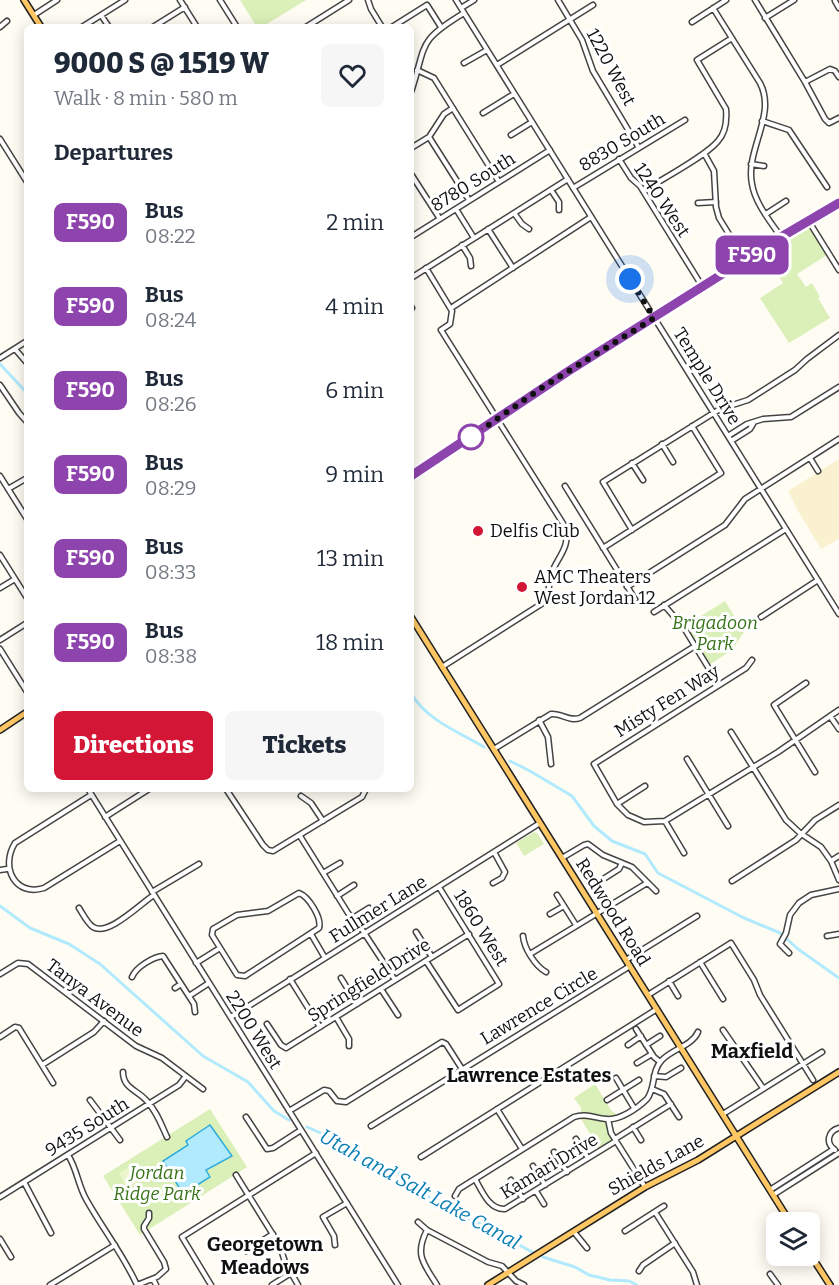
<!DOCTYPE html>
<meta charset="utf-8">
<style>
body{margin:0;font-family:Bitter,serif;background:#f6f6f7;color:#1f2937;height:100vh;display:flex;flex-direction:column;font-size:22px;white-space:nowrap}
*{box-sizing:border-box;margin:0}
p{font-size:20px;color:#747a83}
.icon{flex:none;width:33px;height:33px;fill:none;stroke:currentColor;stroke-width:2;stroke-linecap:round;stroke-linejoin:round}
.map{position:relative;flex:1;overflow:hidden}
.drawer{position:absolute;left:24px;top:24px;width:390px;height:768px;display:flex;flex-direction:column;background:#fff;border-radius:9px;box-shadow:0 3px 15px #0003}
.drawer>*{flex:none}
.badge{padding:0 12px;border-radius:9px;font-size:21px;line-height:39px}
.tools{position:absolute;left:766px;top:1212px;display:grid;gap:12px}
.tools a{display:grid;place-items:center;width:54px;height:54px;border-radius:9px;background:#fff;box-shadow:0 3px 15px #0003;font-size:30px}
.you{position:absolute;width:30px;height:30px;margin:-15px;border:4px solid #fff;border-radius:50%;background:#1a73e8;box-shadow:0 0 0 9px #1a73e833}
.map>.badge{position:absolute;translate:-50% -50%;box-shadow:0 0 0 3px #fff}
h2{padding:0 30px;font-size:22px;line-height:54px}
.round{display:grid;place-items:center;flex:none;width:63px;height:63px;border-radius:9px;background:#f6f6f7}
.head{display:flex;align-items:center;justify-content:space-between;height:102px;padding:0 30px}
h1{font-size:28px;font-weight:800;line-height:45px}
.button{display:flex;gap:12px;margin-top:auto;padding:12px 30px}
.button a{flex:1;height:69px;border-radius:9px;background:#d31636;color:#fff;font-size:24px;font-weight:800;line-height:69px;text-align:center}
.button a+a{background:#f6f6f7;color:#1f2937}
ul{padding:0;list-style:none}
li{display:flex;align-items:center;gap:18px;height:84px;padding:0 30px}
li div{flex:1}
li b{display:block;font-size:22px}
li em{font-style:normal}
li .badge{min-width:66px;font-weight:700;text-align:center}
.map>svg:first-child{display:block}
</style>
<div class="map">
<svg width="839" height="1285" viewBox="0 0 839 1285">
<rect width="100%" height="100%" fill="#fffcf4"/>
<!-- farmland -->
<path fill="#f9f1d0" d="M839,459V539L821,549L798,511L788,491Z"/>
<!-- green -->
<path fill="#dbefb8" d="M240,0H306L262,27H257Z
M810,228L827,255L797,274L806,287L812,283L820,297L818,298L830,318L789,343L760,298L783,283L766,255Z
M725,601L744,632L732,650L709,665L685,626Z
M534,832L538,834L544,844L524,856L516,843Z
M595,1084L611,1110L617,1115L606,1123L612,1139L599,1149L581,1119V1108L574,1098Z
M210,1109L247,1167L140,1235L103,1176Z"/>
<!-- pitch -->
<path fill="#ecf5cb" d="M133,1165L141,1180L127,1188L119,1173Z"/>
<!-- water -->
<path fill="#b2eafd" stroke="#30addd" stroke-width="1.5" d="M210,1125L232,1156L206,1170L210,1177L183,1194L163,1161L188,1145L186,1141Z"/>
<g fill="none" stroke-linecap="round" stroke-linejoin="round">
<!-- canal -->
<path stroke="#b2eafd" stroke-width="3" d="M0,364L27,393
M411,693C426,720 459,732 484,747
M510,761L530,771L572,796L594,826L612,841L645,854L658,873L742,917L780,933L798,949L839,978
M0,906L30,928L69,944L100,964L203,1056L248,1082L274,1111L289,1120
M307,1127L334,1139L351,1153L372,1163L391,1168L406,1177L434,1202L485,1226L532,1252
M543,1257L575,1267L589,1275L610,1280L629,1281L637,1285"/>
<!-- minor casing -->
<g stroke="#444" stroke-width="7">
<path id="minor" d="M180,0L197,27
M220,0L237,27
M368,0L371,9L382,27
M456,0L839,614
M558,0L582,40L593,71L639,148
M755,0L805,82L825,119L829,123L839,118
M835,1L839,8
M461,8L474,0
M713,8L760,83C777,115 745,150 752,184C755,203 770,221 781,237
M34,15L57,0
M101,15L109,27
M765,18L794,0
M692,22L726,0
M0,27L7,21
M82,27L125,0
M153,27L185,7
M306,27L349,0
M392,27L427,5L441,27
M464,63L487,50
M497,65L593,5
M417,70L434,78L499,182
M805,82L830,69L835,71L839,77
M411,92C427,44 416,42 464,13
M483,113L514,94
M762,121L789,130L827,187
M511,135L532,122
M429,137L469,200
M0,139L27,182
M411,148L429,137L444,114L453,108
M704,153L714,171L716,207L719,218L745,260
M619,159L631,178L640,186L702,286
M751,164L764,166
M411,174L440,219
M573,188L685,120
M551,190L559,202V210
M643,191C661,180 706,156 718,141C725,133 727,120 726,109L697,60L732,38
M698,203L716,202
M456,209L474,238
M514,213L522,224L529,229
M766,214L786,201
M808,220L839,270
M488,229L513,268
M411,237L550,150
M722,241L730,237
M462,245L470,258L471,266
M426,268L452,311L450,324L441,330L564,525C573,548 555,558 550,578C548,587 550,593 546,601L442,667
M411,278L568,179
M411,306L412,308
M451,308L591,217
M15,349L27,363
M0,358L27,341
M0,385L19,413L27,422
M728,436L747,424L763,419L791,417L839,387
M731,441L750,429L753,424
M662,444L673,462
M810,458L818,471
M632,463L643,480
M0,476L27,519
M565,486L635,599
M8,489L27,478
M632,530L603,482L720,409L748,400L795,370L807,359L839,335
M603,548L721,473L692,426
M0,555L27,598
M627,587L725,525L745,499L839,439
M0,588L15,579
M664,605L684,628L719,685
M654,612L786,529
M761,617L818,580
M0,640L27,623
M0,649L27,692
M752,660L746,668L594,764L617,804L628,815L644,822L665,821L778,752L839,710
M806,683L774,705L815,772
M830,716L839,729
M539,720L548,737L551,764
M731,732L786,820L800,833L821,847L831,861L839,880
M494,749L551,714C562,713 569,722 580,718L695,646
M687,759L728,826
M88,789L398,1285
M226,789L263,845L268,850L273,851L362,797L366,789
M91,795L15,843C0,867 15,897 44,888L120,841
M301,796L311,803L323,821
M617,804L645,786
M105,817L149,789
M665,821L684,853
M300,836L348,913L359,925L395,980
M562,858L584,845L588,844L603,855L632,867L656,891
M831,861L839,856
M0,870L7,869
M323,873L340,863
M732,881L796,840L815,820L839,805
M493,883L502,878L505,872L494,852
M597,883L619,869L622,863
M152,892L199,864
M299,893C309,897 322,918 319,928L245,976L237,975L212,935L213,929L237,915L268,911Z
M557,895L576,925
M337,896L354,885
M79,908C83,914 87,923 93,927C108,937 141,903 154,895
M550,914L564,906
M353,918L369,908
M416,932L432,957
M311,934L325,958
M523,936C524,948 535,966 546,972
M827,936L839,934
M789,953L780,944L786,933L790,915L799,903L811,895L839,889
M530,954L647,883
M626,960L697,916
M426,961L458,1010L499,984L439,887
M700,962L723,999
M196,963L220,948
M0,974L18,963L28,964L136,1046L162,1058L203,1089
M132,977C136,967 153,957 163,956L194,1004L195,1012
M341,978L357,1004
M290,979L320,1027
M669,981L678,996
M175,988L181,984
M381,989L398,1015
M648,995L731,943L754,980L760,995L813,1080
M189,996L209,983
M231,1017L540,823
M336,1017L349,1039V1046
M267,1024L281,1045L286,1048L469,934
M636,1029L654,1057L660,1062
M723,1030L763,1088
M0,1037L15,1027L19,1028L53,1083
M628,1045L641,1036
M646,1045L660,1036
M637,1063L652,1054
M42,1065L94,1032L104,1021
M123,1072C123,1088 137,1090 146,1100C156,1110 161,1124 167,1137
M654,1076L666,1077L681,1068
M616,1078L634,1108
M652,1089L664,1094L679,1117
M90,1100L120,1140
M607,1100L639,1080
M497,1109L522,1149
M289,1111L324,1090L329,1091L337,1101L346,1102L442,1042L446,1044L462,1069
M723,1114L822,1052
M246,1117L267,1149L273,1148L301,1130
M608,1119L611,1133L645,1187
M371,1126L630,966
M633,1127L641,1140
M576,1139L588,1158
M615,1139L671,1104
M835,1150C825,1143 828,1131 839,1128
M554,1152L567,1172
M68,1155C77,1169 78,1185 86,1199C102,1228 123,1254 137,1285
M421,1157L657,1009
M533,1166L545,1185
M236,1175L280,1246L285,1262L298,1285
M475,1179C482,1191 489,1210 505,1209L616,1141
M511,1180L523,1199
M24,1182L51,1233
M770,1190L834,1149
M536,1191L544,1204
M773,1195L839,1153
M455,1196L459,1189L574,1117C586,1113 594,1118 606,1119C619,1121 638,1108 647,1099C656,1087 651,1071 662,1060C672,1049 692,1046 698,1032
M0,1197L179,1085L186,1076
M655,1212L693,1272L697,1285
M418,1222L427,1230L488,1262L502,1266L516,1281L524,1285
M427,1230C414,1255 424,1264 437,1285
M625,1231L664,1206
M574,1232L587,1248
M0,1239L11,1257
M335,1245L334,1236L323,1217L347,1203
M246,1251L273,1234
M639,1271L643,1265L675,1243
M770,1274L778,1285
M153,1279L156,1285
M50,1285L115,1245
M137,1285L157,1277L166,1269L164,1262L144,1229V1226L149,1218V1213
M211,1285L182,1237L316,1153
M272,1285L291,1273"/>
</g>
<!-- major casing -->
<g stroke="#222" stroke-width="8">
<path id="major" d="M24,0L41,27
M411,476L567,372L781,237L839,203
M411,617L790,1222
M0,730L27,712
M810,1254L830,1285
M488,1285L645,1187L698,1160L839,1072"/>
</g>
<!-- minor -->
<use href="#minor" stroke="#fff" stroke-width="4"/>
<!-- major -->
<use href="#major" stroke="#ffc764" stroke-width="5"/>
</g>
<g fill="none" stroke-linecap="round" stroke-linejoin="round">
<!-- line casing -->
<g stroke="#fff" stroke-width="14">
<path id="line" d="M411,476L567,372L781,237L839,203"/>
</g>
<!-- line -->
<use href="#line" stroke="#8e44ad" stroke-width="9"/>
<!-- walk -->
<path stroke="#111" stroke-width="6" stroke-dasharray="0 10.8" d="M471,437L543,387L654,318L630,279"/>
</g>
<!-- markers -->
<circle fill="#fff" stroke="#8e44ad" stroke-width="3" cx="471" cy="437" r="12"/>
<g fill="#d31636" stroke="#fff" stroke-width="2">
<circle cx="478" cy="531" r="6"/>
<circle cx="522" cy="587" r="6"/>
</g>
<g text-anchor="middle" stroke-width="6" stroke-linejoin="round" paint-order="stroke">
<!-- street labels -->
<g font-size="18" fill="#111" stroke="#fff">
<text transform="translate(611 67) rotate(62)" y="6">1220 West</text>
<text transform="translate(622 142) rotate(-31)" y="6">8830 South</text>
<text transform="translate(473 182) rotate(-32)" y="6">8780 South</text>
<text transform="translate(662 200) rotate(56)" y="6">1240 West</text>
<text transform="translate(707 376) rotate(58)" y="6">Temple Drive</text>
<text transform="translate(667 701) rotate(-32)" y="6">Misty Fen Way</text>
<text transform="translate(378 909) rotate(-32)" y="6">Fullmer Lane</text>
<text transform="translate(613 912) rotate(58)" y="6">Redwood Road</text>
<text transform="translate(481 928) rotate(58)" y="6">1860 West</text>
<text transform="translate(369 980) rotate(-32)" y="6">Springfield Drive</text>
<text transform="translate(95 998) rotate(37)" y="6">Tanya Avenue</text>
<text transform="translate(539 1006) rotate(-31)" y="6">Lawrence Circle</text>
<text transform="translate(254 1030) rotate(58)" y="6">2200 West</text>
<text transform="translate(87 1127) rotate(-32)" y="6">9435 South</text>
<text transform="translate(656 1165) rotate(-29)" y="6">Shields Lane</text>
<text transform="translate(549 1166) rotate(-31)" y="6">Kamari Drive</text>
</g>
<!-- poi labels -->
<g font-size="18" fill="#111" stroke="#fff" text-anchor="start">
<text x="490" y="537">Delfis Club</text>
<text x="534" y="583">AMC Theaters<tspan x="534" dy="21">West Jordan 12</tspan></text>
</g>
<!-- park labels -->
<g font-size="18" font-style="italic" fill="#357217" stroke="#fff">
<text x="715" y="629">Brigadoon<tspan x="715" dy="21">Park</tspan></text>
<text x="157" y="1179">Jordan<tspan x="157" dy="21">Ridge Park</tspan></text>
</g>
<!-- neighbourhood labels -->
<g font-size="20" font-weight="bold" fill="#111" stroke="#fff">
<text x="752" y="1058">Maxfield</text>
<text x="529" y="1082">Lawrence Estates</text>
<text x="265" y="1251">Georgetown<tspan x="265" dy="23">Meadows</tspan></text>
</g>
<!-- water labels -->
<g font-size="20" font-style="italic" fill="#097eb3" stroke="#fff">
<text transform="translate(420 1189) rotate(29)" y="7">Utah and Salt Lake Canal</text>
</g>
</g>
</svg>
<div class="tools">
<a><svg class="icon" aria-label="layers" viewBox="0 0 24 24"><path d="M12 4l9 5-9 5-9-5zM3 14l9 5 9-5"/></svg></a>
</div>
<div class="you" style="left:630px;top:279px"></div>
<b class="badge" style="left:752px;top:255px;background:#8e44ad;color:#fff">F590</b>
<section class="drawer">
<div class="head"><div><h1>9000 S @ 1519 W</h1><p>Walk · 8 min · 580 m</p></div><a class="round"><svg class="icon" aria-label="heart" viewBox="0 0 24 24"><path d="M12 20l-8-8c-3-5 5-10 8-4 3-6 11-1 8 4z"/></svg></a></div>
<h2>Departures</h2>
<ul>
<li><span class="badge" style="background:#8e44ad;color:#fff">F590</span><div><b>Bus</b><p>08:22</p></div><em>2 min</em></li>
<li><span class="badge" style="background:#8e44ad;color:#fff">F590</span><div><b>Bus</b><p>08:24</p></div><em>4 min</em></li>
<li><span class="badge" style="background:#8e44ad;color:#fff">F590</span><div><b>Bus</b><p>08:26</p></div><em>6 min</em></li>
<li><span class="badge" style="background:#8e44ad;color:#fff">F590</span><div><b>Bus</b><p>08:29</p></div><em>9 min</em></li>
<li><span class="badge" style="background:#8e44ad;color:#fff">F590</span><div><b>Bus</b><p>08:33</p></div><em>13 min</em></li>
<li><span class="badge" style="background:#8e44ad;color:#fff">F590</span><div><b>Bus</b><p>08:38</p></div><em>18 min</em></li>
</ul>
<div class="button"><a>Directions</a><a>Tickets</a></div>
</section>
</div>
